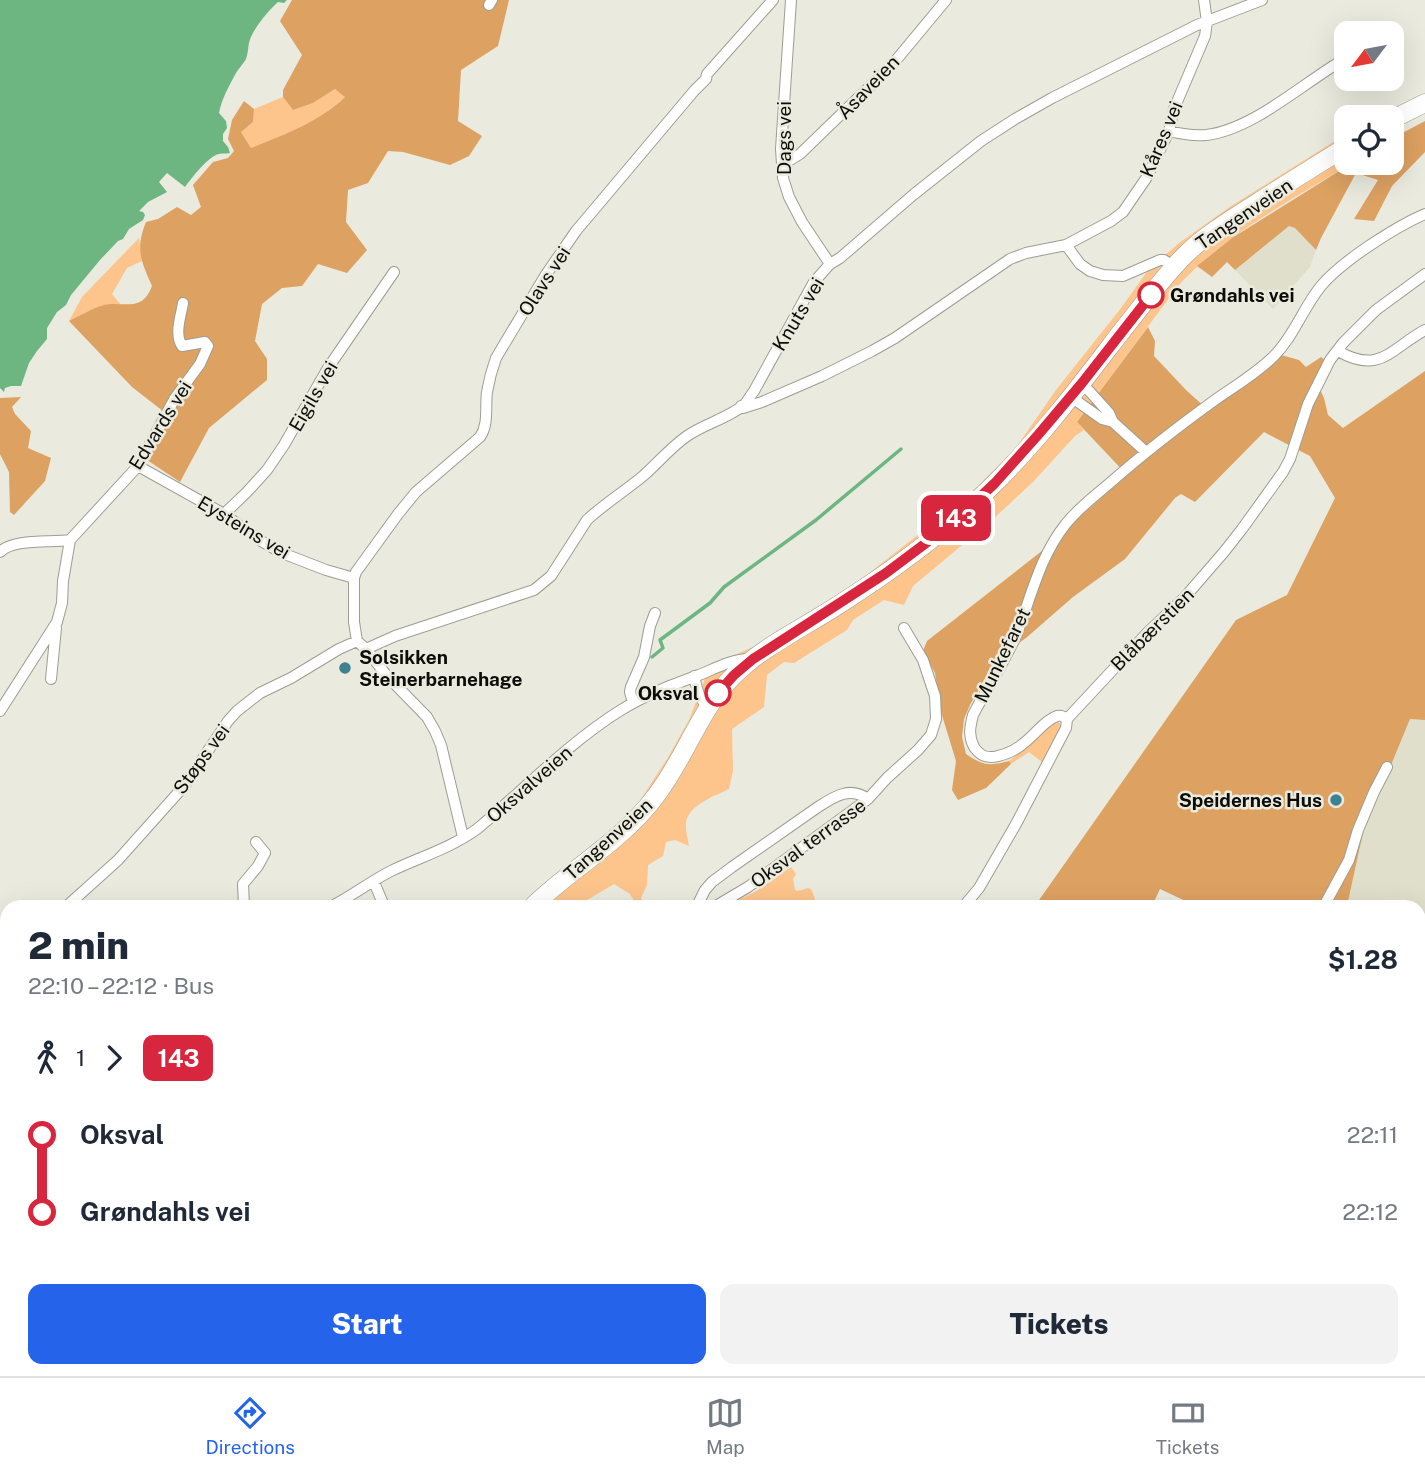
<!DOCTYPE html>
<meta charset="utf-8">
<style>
body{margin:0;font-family:"Public Sans",sans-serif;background:#f2f2f3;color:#1f2937;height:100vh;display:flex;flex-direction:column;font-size:26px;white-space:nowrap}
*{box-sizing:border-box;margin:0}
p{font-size:23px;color:#747a83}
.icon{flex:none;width:38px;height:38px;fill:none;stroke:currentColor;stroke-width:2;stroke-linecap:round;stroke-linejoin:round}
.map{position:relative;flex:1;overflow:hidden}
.details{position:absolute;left:0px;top:900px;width:1426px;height:478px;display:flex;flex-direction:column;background:#fff;border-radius:21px 21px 0 0;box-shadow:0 7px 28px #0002}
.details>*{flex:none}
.badge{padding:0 14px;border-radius:10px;font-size:24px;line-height:46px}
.needle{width:46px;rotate:238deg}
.buttons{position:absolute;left:1334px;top:21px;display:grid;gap:14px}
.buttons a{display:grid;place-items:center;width:70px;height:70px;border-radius:14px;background:#fff;box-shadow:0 7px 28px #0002;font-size:35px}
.map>.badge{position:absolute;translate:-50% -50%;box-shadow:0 0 0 4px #fff}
.legs{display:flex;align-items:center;gap:10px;height:77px;padding:0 28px;font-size:23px}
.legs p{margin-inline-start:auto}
.headline{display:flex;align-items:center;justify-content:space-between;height:119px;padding:0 28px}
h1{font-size:38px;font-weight:800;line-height:52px}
.primary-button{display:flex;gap:14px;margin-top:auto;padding:14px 28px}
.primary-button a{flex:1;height:80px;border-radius:14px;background:#2563eb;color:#fff;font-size:28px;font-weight:800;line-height:80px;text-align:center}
.primary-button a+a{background:#f2f2f3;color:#1f2937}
ul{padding:0 28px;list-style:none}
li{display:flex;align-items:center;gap:24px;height:77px;font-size:26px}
li i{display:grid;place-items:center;width:10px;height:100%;margin:0 9px;background:currentColor}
li i::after{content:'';width:18px;height:18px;margin:-9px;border:5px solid;border-radius:50%;background:#fff}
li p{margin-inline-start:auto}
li:first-child i{background:linear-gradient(#0000 50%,currentColor 0)}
li:last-child i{background:linear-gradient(currentColor 50%,#0000 0)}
.dock{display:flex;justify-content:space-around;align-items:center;height:98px;border-top:2px solid #e0e1e3;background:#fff;font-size:19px;color:#747a83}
.dock a{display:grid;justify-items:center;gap:4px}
.dock .active{color:#2563eb}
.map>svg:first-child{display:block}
</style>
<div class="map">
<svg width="1425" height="1376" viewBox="0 0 1425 1376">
<rect width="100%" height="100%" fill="#eaeade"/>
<!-- built -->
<path fill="#dfdfcb" d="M1289,226L1295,228L1316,250L1310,267L1273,309L1235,270Z
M1410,719L1425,720V921L1419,930V906H1347L1363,833Z"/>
<!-- green -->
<path fill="#fdc48c" d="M335,89L346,96C319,122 285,134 251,148L241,132L253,122L254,109L283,97L293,110L313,103Z
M1346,134V163H1352C1292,200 1226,233 1178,286L1077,422L1084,430L1075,436L1033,482L991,521L913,586L904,605L884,600L853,620L847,630L794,663L784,662L767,675L764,707L732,729L733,771L729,789C715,796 688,805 686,823C685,830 688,839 689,846L675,840L666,842L663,856L648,865L647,885L641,898L645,906H637L630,894L614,884L577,906H521L529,897L620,822L639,802L667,759L689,720L711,663L730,657L769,640L855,584L970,494L1015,449L1056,390L1121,308L1149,269L1179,243L1228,208Z
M139,238L142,261L127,268L112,294L121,305H102L69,321L82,297Z
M1057,721L1062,725L1043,763L1029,752L1011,764L1009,761L1053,722Z
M791,867L796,874L793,879L795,890L798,891L808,888L811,889L815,899L810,906H732L733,902L755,892Z"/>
<!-- forest -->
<path fill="#dda162" d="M292,0H509L498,46L461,70L458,121L482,136L469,156L450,165L403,152L388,151L368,183L348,190L346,222L367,250L347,273L318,264L302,286L282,288L262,304L255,341L267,359V380L209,428L180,482L147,460L168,415L132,387L69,321C79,316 90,310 100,306C122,299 141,315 152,286C141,261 135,249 146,222L158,219L177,207L191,215L201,207L193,185L213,162L228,158L234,151L228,139L232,120L244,101L254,109L253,122L241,132L251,148C285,134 319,122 345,97L335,89L313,103L293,110L283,97V90L302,55L280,21Z
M1425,121V152L1392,186L1374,221L1354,219L1378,180L1356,173L1321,238L1316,250L1295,228L1289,226L1235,270L1227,262L1212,277L1197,266L1232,238L1352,163H1391V139Z
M1148,327L1155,341L1154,356L1186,390L1207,409L1281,355L1299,360L1306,367L1321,357L1325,360L1315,379L1324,398L1328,415L1343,428L1425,371V720L1410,719L1363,833L1347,906H1196L1160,889L1152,906H1033L1037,903L1236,620L1287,595L1335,498L1310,456L1264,432L1195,502L1181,494L1175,498L1125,559L1073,597L1026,638L996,659L970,705L964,719L962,737L966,754C984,766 989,766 1009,761L1011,764L986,788L958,800L952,790L956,761L941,712L935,673L923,651L927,641L1066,532L1078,518L1127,475L1077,422Z
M21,397L12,407L15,414L31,431L28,448L51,458L45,481L14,515L10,512L9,472L0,454V398Z
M1425,921V1037L1419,1040V930Z"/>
<!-- water -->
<path fill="#6db681" d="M0,0H287L284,3L278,2C269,10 251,31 249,43C248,48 248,53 246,59C244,63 239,68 236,73C229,86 222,98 219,113L226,121L227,128L223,134V141L228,147L230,153C226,154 222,153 219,154C208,156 191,179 185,187L167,173L159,182L167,192L148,202L139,211L143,212L145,215L143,220L129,229L123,239L118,241L100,260L71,295L66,305L57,312L47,328V339L37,351L29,363L21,386H11L5,388L4,392L0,388Z"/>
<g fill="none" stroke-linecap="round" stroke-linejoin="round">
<!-- stream -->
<path stroke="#6db681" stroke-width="3.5" d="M652,657L663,648L660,640L710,603L724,587L816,520L901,449"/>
<!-- street casing -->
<g stroke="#9d9e92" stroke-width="12">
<path id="street" d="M791,0L781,149L783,178L789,197L802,222L830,264
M489,5L492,0
M1169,131C1181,134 1194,136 1206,135C1251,130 1300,86 1338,63
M782,165L800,154L892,65L946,0
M1066,245L1080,264L1090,271L1103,275L1123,276L1160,260H1164L1174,267
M1338,351C1380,375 1390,349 1425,330
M1082,383L1109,413L1113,422
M1071,397L1102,419L1113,422L1146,452
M741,406L743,408L762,402L822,376L872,351L895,338L1010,259L1026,253L1066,245L1111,221L1123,212L1147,177L1169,131L1174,109L1205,36L1207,22L1204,0
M138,466L224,514L261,541L282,553L326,570L354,578
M224,514L246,493L267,470L284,445L328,368L394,272
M0,552C14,538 51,543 70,540
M366,649L395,636L534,590L551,576L587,520C604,504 625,491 643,476C658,463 671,447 687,436C704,424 731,417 745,404C748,400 751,395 754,391L814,282L830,264L840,258L913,195L981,141L1015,119L1052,98L1197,25L1262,0
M694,676C697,688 698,699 708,706
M51,679L56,628
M633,703L630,692L631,687L644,657L650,626L655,613
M0,711L57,622L62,603L63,581L70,540L138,466L175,398L200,364L208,346L205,342L182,346C174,334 181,316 183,303
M1067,719C1062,716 1062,715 1057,716C1048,719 1041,727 1035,733C1024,744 1013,753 998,756C987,759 980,756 974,747C968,735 970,727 973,715C987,688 1004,663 1016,636C1031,598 1039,558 1065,525C1078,508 1095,496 1111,482C1144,453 1179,426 1215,400C1235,386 1257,373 1274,356C1294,336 1303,308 1321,286C1342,261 1395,227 1425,214
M463,837L441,745L435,731L427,717L387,676L366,649L357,641L354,622V578L356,572L398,514L416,492L480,437C489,424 485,407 487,392C489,380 492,369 496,358L545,276L576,231L694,91L706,79L707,74L773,0
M374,882L384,906
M67,906L118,860L185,785L228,721L237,711L260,693L291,678L339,649L357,641
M244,906L243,884L258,866L265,853L256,842
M332,906C352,896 371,881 391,871C420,857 451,848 477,829C491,818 504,805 517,794C550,764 584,733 621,710C645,695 672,685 699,675C714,669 732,659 749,659
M697,906L705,890L712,882L732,867L818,807C835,796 850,786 868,799
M716,906L748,887L868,799L887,778L918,750L931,735L936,719L935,696L923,660L904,628
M964,906L979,888L1016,824L1066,728L1067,719L1148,632L1185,597L1224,552L1242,529L1283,472L1290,459L1308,404L1330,360L1343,343L1376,310L1425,274
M1324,906L1349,860L1358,830L1374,792L1387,767
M0,983L7,974
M0,1019H7
M1419,1116L1425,1112
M0,1214L7,1200
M0,1241L7,1243
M1419,1279L1425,1272
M67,1370L72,1376
M1249,1370L1254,1376
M188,1376L196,1370
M328,1376L329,1370
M407,1376L410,1370
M470,1376L473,1370
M634,1376V1370
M687,1376L694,1370
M822,1376L823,1370"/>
</g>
<!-- primary casing -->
<g stroke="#9d9e92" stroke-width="19">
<path id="primary" d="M1391,120L1425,103
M533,906C572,868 622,841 655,797C688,755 701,702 743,667C773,641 810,624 843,602C896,568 949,529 994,484C1041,438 1081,384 1121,332C1142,306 1162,278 1186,254C1207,234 1230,220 1255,204C1285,185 1315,166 1346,147
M287,1376L290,1370"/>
</g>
<!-- street -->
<use href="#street" stroke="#fff" stroke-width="10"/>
<!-- primary -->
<use href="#primary" stroke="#fff" stroke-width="18"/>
</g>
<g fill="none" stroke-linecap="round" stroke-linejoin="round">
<!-- line-1 casing -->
<g stroke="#fff" stroke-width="16">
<path id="line-1" d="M718,693L734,675L753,659L886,573L926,543L976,501L995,483L1038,435L1082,383L1151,295"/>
</g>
<!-- line-1 -->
<use href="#line-1" stroke="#d7263d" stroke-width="10"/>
</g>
<!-- markers -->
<g fill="#fff" stroke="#d7263d" stroke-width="3.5">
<circle cx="1151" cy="295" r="12"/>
<circle cx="718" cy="693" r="12"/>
</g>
<g fill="#3e8191" stroke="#eaeade" stroke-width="2.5">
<circle cx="345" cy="668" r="7"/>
<circle cx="1336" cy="800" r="7"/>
</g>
<g text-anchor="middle" stroke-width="5" stroke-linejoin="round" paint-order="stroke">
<!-- street labels -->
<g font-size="19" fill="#0c0d09" stroke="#eaeade">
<text transform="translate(868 87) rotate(-46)" y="7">Åsaveien</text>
<text transform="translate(784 138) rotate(-90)" y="7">Dags vei</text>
<text transform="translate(1161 139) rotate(-67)" y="7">Kåres vei</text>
<text transform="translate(1244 214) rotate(-34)" y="7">Tangenveien</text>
<text transform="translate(544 281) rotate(-57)" y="7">Olavs vei</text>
<text transform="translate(798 314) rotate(-59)" y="7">Knuts vei</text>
<text transform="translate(313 396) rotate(-60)" y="7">Eigils vei</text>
<text transform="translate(160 425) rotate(-58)" y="7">Edvards vei</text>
<text transform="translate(244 527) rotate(31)" y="7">Eysteins vei</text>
<text transform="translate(1152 629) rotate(-45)" y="7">Blåbærstien</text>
<text transform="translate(1002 655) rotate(-64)" y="7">Munkefaret</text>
<text transform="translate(201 759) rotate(-54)" y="7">Støps vei</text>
<text transform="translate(529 784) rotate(-41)" y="7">Oksvalveien</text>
<text transform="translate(608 839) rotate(-42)" y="7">Tangenveien</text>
<text transform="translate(808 843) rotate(-36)" y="7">Oksval terrasse</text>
</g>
<!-- stop labels -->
<g font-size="19" font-weight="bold" fill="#0c0d09" stroke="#eaeade" text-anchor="start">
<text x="1170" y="302">Grøndahls vei</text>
<text x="699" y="700" text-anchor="end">Oksval</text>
</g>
<!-- poi labels -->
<g font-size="19" font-weight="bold" fill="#0c0d09" stroke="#eaeade" text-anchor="start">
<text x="359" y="664">Solsikken<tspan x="359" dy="22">Steinerbarnehage</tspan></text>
<text x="1322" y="807" text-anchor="end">Speidernes Hus</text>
</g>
</g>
</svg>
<div class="buttons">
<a><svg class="needle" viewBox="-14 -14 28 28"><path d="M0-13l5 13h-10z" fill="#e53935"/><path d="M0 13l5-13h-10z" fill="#747a83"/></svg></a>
<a><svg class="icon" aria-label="locate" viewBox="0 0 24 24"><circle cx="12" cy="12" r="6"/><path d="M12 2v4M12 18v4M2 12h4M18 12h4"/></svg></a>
</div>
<b class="badge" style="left:956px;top:518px;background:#d7263d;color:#fff">143</b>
<section class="details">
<div class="headline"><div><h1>2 min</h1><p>22:10 – 22:12 · Bus</p></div><b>$1.28</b></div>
<div class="legs"><svg class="icon" aria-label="walk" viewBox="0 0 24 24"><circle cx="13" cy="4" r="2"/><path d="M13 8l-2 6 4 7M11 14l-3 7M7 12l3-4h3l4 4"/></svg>1<svg class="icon" aria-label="forward" viewBox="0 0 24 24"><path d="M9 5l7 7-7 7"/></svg><b class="badge" style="background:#d7263d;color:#fff">143</b></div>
<ul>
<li><i style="color:#d7263d"></i><b>Oksval</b><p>22:11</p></li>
<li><i style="color:#d7263d"></i><b>Grøndahls vei</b><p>22:12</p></li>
</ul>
<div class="primary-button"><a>Start</a><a>Tickets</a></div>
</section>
</div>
<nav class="dock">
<a class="active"><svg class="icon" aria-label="directions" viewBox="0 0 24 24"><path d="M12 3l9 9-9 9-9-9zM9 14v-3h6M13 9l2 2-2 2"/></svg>Directions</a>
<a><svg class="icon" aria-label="map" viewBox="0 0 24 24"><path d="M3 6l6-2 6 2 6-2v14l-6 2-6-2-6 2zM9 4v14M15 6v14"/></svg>Map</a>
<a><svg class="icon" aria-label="tickets" viewBox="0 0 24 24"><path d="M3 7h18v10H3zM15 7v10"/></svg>Tickets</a>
</nav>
